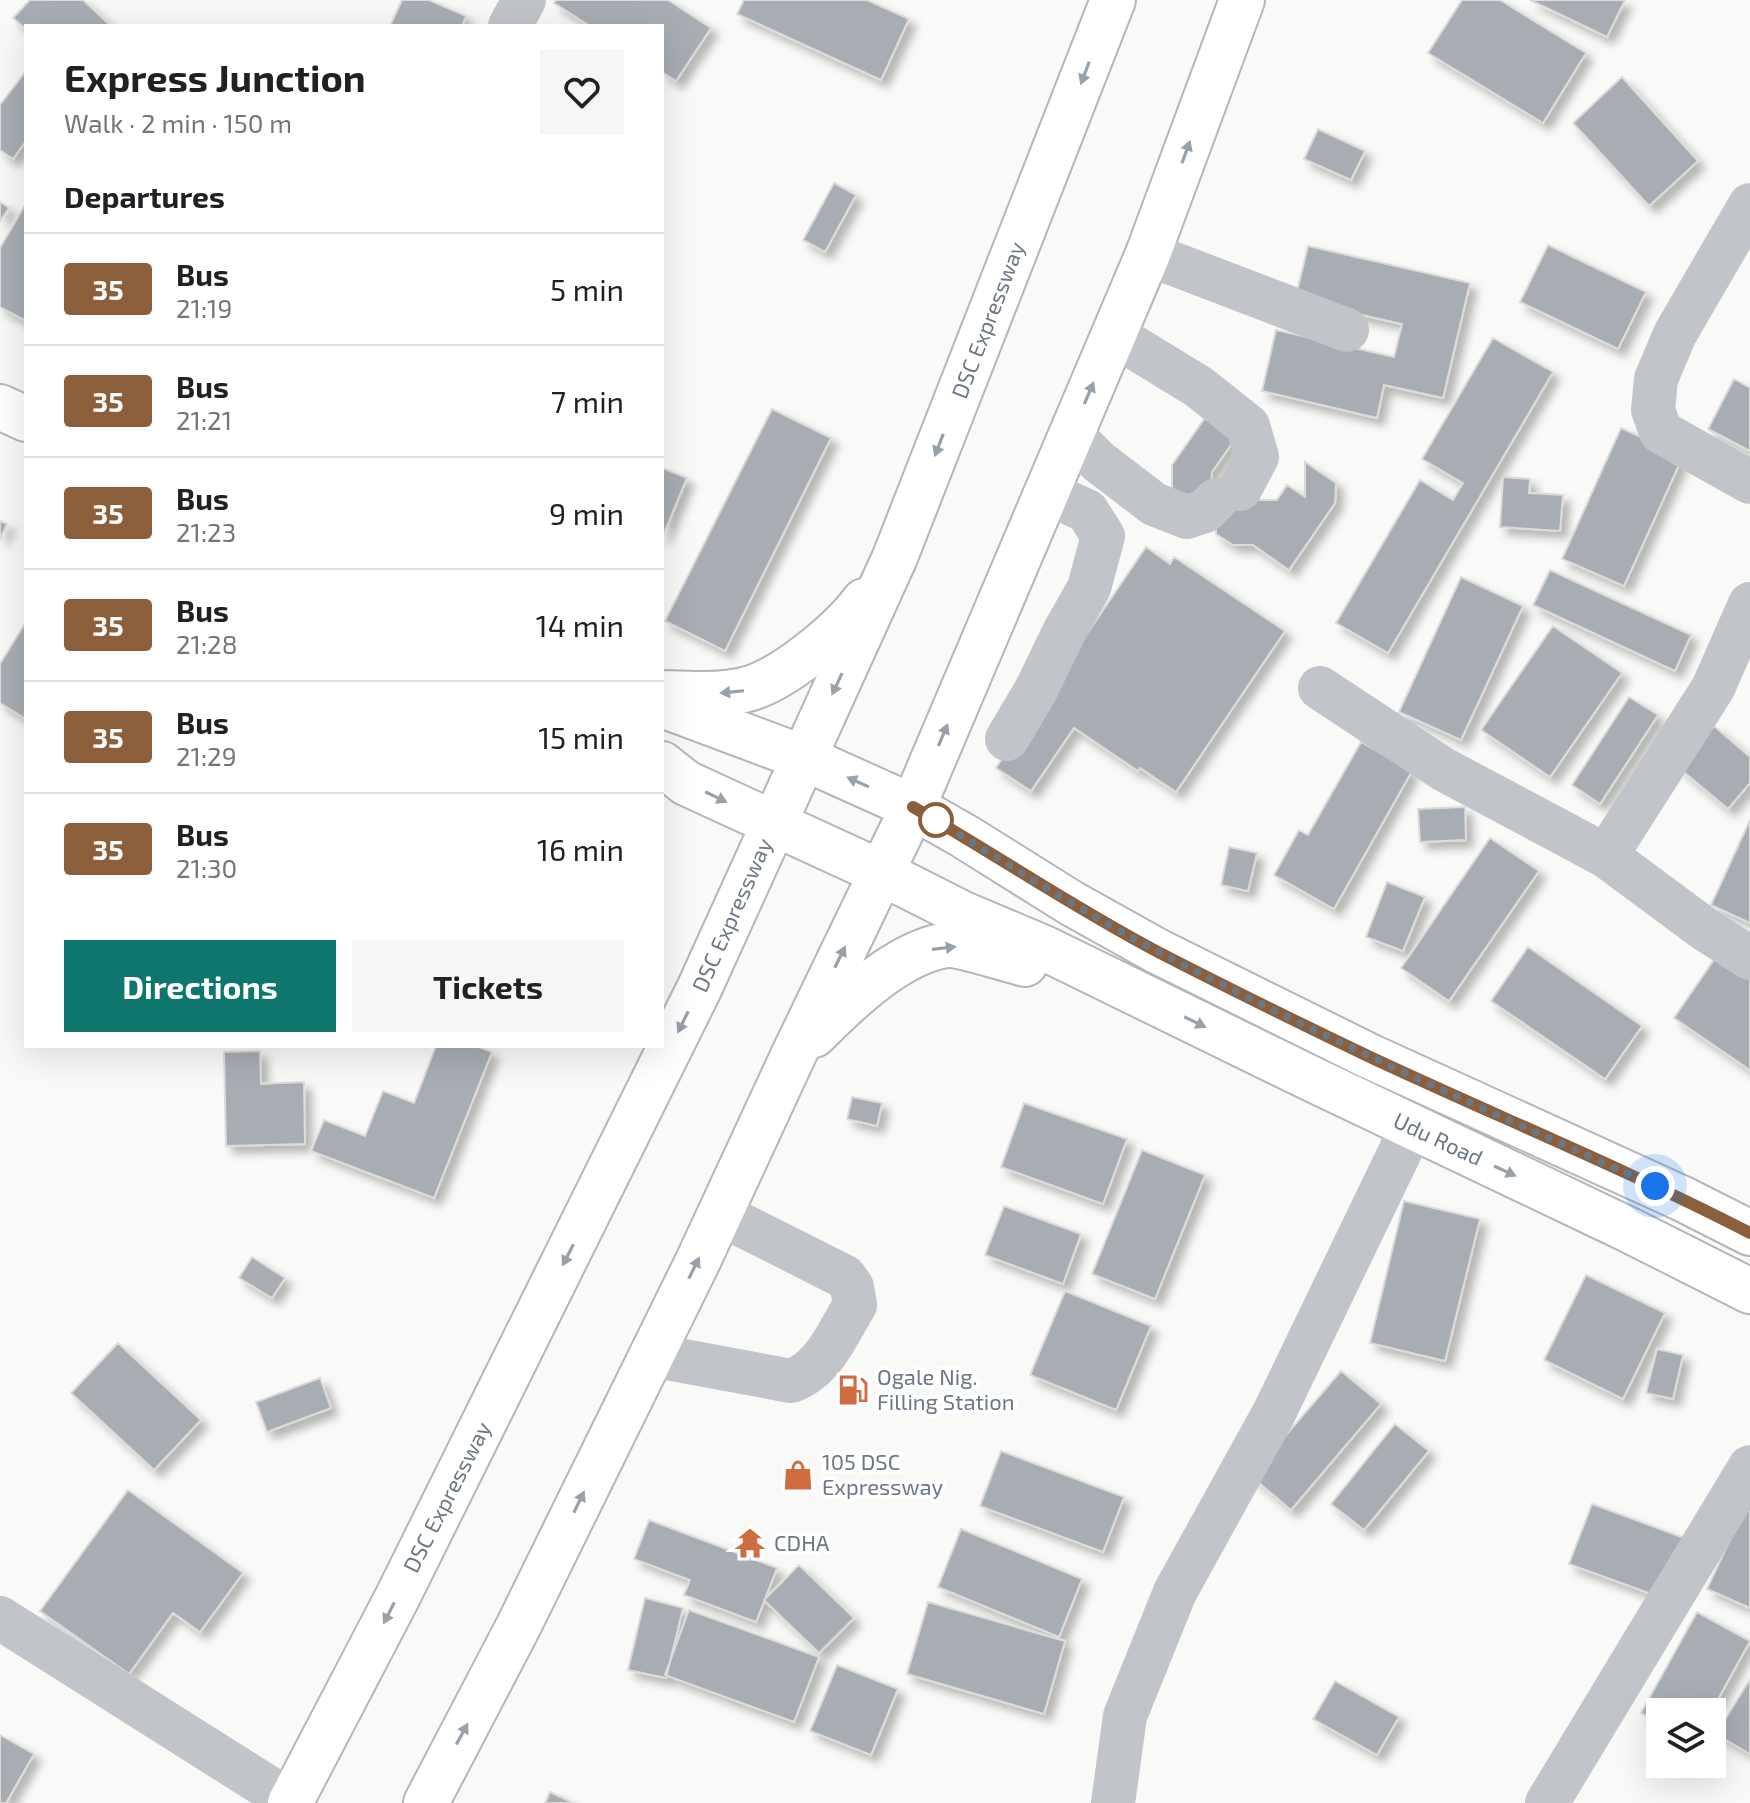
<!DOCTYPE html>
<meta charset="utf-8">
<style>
body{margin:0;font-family:"Exo 2",sans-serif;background:#f6f6f6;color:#202124;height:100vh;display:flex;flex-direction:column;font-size:30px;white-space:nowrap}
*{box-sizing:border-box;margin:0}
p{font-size:26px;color:#757577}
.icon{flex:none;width:44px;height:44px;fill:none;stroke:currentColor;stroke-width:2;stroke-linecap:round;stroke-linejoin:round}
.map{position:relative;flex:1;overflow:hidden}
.side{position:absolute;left:24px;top:24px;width:640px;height:1024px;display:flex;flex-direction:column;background:#fff;border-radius:0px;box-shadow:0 8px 32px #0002}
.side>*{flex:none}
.badge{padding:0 16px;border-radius:6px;font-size:28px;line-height:52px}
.fabs{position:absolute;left:1646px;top:1698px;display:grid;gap:16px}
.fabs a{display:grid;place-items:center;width:80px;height:80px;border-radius:0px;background:#fff;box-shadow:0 8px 32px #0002;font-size:40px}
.you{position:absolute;width:40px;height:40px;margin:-20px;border:6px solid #fff;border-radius:50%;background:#1a73e8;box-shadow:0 0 0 12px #1a73e833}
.map>.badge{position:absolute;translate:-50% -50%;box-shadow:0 0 0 4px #fff}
h2{padding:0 40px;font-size:30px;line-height:72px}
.round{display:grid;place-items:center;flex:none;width:84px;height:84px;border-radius:0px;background:#f6f6f6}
.overview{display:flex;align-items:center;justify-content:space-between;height:136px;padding:0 40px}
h1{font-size:38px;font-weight:700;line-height:60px}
.button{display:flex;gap:16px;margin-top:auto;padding:16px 40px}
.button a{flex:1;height:92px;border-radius:0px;background:#0f766e;color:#fff;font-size:32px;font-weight:700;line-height:92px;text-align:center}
.button a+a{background:#f6f6f6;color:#202124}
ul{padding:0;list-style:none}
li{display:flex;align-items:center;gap:24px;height:112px;padding:0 40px;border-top:2px solid #e0e0e0}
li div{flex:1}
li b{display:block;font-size:30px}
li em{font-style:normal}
li .badge{min-width:88px;font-weight:700;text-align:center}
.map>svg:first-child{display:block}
</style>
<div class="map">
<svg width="1750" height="1803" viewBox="0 0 1750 1803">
<defs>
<filter id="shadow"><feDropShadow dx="7" dy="7" stdDeviation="4" flood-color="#0004"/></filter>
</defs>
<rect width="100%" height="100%" fill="#f9f9f7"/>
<!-- building -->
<path fill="#a7adb3" stroke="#dbdbd9" stroke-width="2" filter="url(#shadow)" d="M30,0H83L111,26H26V29L13,18Z
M402,0H429L466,16L462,26H390Z
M556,0H668L711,28L676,81L662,72V26H590L554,3Z
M744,0H867L909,19L881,80L737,14Z
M1462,0H1500L1586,53L1543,123L1428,53Z
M1530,0H1625L1607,37Z
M26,71V141L13,159L0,150V105Z
M1622,77L1698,161L1649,206L1573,123Z
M1318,129L1365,151L1351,180L1304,159Z
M834,183L856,195L825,252L803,240Z
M0,202L9,208L0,221Z
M25,205L26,206V321L0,307V248Z
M1548,245L1646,292L1618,349L1520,302Z
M1308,246L1470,283L1443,398L1384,385L1377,418L1262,391L1276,330L1394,357L1402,324L1295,300Z
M1493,338L1553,372L1388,653L1336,623L1420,480L1453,500L1463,483L1422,459Z
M1734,379L1750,388V451L1708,429Z
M1212,408L1242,429L1212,472L1211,489L1256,500H1277L1287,485L1305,497V462L1336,483L1335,503L1289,570L1253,545H1233L1216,534V500H1172V465Z
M772,409L831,438L725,651L665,621Z
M1621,428L1683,456L1624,586L1562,559Z
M662,468L687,478L662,538Z
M1503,477L1530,479L1529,493L1563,495L1560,531L1500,527Z
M0,521L7,524L0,540Z
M1146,547L1170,564L1174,557L1285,631L1176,792L1140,768L1138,771L1074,728L1031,791L996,768Z
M1550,570L1691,635L1675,671L1533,605Z
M1461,577L1523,606L1461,740L1399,712Z
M26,622V719L0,703V664Z
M1553,626L1622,673L1550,777L1481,730Z
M1629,697L1658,715L1600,804L1572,785Z
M1714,726L1750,757V783L1728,809L1678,767Z
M1361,742L1412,771L1334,909L1274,875L1299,830L1308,835Z
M1465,807L1466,840L1420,842L1418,809Z
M1750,820V923L1711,905Z
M1490,838L1539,871L1449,1001L1401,968Z
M1229,847L1257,853L1248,891L1221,885Z
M1387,882L1425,897L1403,951L1366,937Z
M1528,947L1642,1026L1605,1079L1491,1001Z
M1720,951L1750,972V1070L1674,1018Z
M436,1046H476L492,1052L434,1198L311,1151L324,1120L365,1136L383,1091L414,1103Z
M260,1051L261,1084L304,1082L305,1144L226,1146L224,1052Z
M852,1097L882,1103L877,1126L847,1119Z
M1024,1103L1127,1139L1103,1204L1001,1167Z
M1142,1150L1205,1175L1155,1299L1092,1274Z
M1404,1201L1480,1219L1445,1361L1370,1343Z
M1004,1206L1081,1234L1063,1284L985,1255Z
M252,1257L285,1278L272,1298L239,1278Z
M1586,1275L1665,1313L1623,1399L1544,1360Z
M1065,1291L1151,1326L1116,1410L1030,1375Z
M118,1343L201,1420L154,1470L71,1393Z
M1657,1349L1683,1355L1673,1399L1646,1393Z
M1341,1371L1381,1404L1291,1510L1251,1476Z
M320,1378L331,1408L267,1432L256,1402Z
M1395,1424L1429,1451L1364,1530L1331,1504Z
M1001,1451L1124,1497L1103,1552L980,1506Z
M128,1490L243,1573L200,1632L173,1613L129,1674L40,1611Z
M1750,1497V1608L1707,1589Z
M1592,1504L1687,1539L1665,1599L1569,1564Z
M649,1520L777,1568L756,1622L684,1595L690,1580L634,1559Z
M961,1529L1082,1579L1059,1637L938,1587Z
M799,1565L854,1618L819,1653L764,1600Z
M645,1598L683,1608L666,1678L628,1670Z
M928,1602L1065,1641L1044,1714L907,1674Z
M689,1610L819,1657L794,1722L665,1675Z
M1697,1612L1750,1641L1711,1712H1660V1723L1641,1713Z
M837,1665L898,1689L871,1755L810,1731Z
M1750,1679V1754L1716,1734Z
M1335,1681L1399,1717L1377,1755L1313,1719Z
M0,1735L34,1754L6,1803H0Z
M550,1792L573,1803H545Z"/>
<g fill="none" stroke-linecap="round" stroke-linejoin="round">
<!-- major casing -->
<g stroke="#b3b6ba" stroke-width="48">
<path id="major" d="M0,407L26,419
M662,693C689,694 717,696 744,690C781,682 841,632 864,601
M662,705L804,758L913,807L964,836L1071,903L1157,951L1369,1056L1683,1199L1750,1233
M662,764L686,783L882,873L961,913L1044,948L1310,1078L1629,1230L1750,1291
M814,1035C848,1001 898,952 947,945C960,944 1009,960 1025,964
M290,1803L397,1598L699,989L895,557L1113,0
M426,1803L518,1627L698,1261L793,1056L913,807L1148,254L1242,0"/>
</g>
<!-- minor -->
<path stroke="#c1c4c8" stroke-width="44" d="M510,26L524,0
M1750,205L1675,334L1656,379L1653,410L1661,432L1750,482
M1148,254L1347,330
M1114,335L1199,387L1248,426L1257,457L1240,489
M1071,434L1099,462L1154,504L1187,517L1205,511L1216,500
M1320,688L1443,769L1606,856L1706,930L1750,958
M1007,739L1036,690L1064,632L1089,588L1103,536L1087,511L1047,493
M1606,856L1713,688L1750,604
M651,1355L791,1381C824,1370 838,1332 855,1305L852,1287L845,1277L720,1214
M0,1618L291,1802
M1113,1803L1125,1716L1175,1592L1274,1413L1412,1127
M1547,1803L1750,1467"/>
<!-- major -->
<use href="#major" stroke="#fff" stroke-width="44"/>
</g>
<!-- one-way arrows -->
<defs><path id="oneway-solid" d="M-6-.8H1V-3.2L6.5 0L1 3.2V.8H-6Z" transform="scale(2)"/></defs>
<g fill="#98a0a9">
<use href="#oneway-solid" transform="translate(1085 73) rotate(111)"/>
<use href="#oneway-solid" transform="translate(1186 152) rotate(-70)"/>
<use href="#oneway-solid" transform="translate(1089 393) rotate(-67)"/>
<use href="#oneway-solid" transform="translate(939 445) rotate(111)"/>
<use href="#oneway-solid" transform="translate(837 684) rotate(115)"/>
<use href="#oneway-solid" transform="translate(732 692) rotate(174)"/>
<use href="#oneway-solid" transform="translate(943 735) rotate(-67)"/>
<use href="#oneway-solid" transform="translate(858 782) rotate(-156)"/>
<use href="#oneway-solid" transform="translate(716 797) rotate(26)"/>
<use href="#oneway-solid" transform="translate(944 948) rotate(-7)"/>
<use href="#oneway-solid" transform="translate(840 957) rotate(-64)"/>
<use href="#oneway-solid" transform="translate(683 1022) rotate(116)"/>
<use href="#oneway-solid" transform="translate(1195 1022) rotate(26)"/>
<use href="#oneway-solid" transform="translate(1505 1171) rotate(25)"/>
<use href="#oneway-solid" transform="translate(568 1255) rotate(117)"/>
<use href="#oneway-solid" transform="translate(694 1268) rotate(-64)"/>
<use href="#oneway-solid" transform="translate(579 1502) rotate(-64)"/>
<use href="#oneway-solid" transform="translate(389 1613) rotate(117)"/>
<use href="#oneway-solid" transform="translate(462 1734) rotate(-62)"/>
</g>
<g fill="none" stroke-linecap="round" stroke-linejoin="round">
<!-- line casing -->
<g stroke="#fff" stroke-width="18">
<path id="line" d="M913,807C995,854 1074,908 1158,952C1228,988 1299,1023 1370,1057C1496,1116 1626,1169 1750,1233"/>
</g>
<!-- line -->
<use href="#line" stroke="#8b5e3c" stroke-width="12"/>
<!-- walk -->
<path stroke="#6c7784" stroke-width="8" stroke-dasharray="0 14.4" d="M936,820C1008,865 1080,910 1155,950C1318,1036 1487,1110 1655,1186"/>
</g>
<!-- icons -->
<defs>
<g id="fuel-bare" transform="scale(2.4)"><path d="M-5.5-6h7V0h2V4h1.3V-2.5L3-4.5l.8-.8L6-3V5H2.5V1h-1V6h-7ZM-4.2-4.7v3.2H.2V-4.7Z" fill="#cf6d41" stroke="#fff" stroke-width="2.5" paint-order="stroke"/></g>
<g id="shop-bare" transform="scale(2.4)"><path d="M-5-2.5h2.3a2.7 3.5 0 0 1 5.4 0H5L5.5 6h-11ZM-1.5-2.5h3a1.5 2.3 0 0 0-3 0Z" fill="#cf6d41" stroke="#fff" stroke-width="2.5" paint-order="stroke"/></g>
<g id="temple-bare" transform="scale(2.4)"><path d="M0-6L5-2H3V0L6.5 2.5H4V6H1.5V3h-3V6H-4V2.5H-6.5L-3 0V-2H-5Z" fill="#cf6d41" stroke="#fff" stroke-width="2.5" paint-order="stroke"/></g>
</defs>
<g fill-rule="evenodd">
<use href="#fuel-bare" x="853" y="1390"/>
<use href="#shop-bare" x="798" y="1475"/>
<use href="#temple-bare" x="750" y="1543"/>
</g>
<!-- markers -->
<circle fill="#fff" stroke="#8b5e3c" stroke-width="4" cx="936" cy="820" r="16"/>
<g text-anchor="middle" stroke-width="8" stroke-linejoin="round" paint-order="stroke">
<!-- street labels -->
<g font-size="22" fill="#6c7784" stroke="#fff">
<text transform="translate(988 320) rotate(-69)" y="8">DSC Expressway</text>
<text transform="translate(732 915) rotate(-66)" y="8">DSC Expressway</text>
<text transform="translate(1438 1139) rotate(25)" y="8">Udu Road</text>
<text transform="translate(447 1497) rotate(-63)" y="8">DSC Expressway</text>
</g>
<!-- poi labels -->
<g font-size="22" fill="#6c7784" stroke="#fff" text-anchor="start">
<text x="877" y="1385">Ogale Nig.<tspan x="877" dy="25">Filling Station</tspan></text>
<text x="822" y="1470">105 DSC<tspan x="822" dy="25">Expressway</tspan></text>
<text x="774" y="1551">CDHA</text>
</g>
</g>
</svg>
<div class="fabs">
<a><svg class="icon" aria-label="layers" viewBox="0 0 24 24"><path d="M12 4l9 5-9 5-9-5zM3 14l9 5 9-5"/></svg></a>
</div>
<div class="you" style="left:1655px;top:1186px"></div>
<section class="side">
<div class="overview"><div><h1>Express Junction</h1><p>Walk · 2 min · 150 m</p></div><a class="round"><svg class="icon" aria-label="heart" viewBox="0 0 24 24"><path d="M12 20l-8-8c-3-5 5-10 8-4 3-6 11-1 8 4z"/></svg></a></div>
<h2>Departures</h2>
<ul>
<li><span class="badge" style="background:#8b5e3c;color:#fff">35</span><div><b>Bus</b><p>21:19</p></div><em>5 min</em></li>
<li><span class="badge" style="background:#8b5e3c;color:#fff">35</span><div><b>Bus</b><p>21:21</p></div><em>7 min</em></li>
<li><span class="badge" style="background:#8b5e3c;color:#fff">35</span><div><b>Bus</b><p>21:23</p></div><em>9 min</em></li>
<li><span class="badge" style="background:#8b5e3c;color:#fff">35</span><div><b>Bus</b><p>21:28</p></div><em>14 min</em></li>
<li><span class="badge" style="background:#8b5e3c;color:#fff">35</span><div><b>Bus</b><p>21:29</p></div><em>15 min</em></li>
<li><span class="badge" style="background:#8b5e3c;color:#fff">35</span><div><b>Bus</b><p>21:30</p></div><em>16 min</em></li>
</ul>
<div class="button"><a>Directions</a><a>Tickets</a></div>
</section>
</div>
